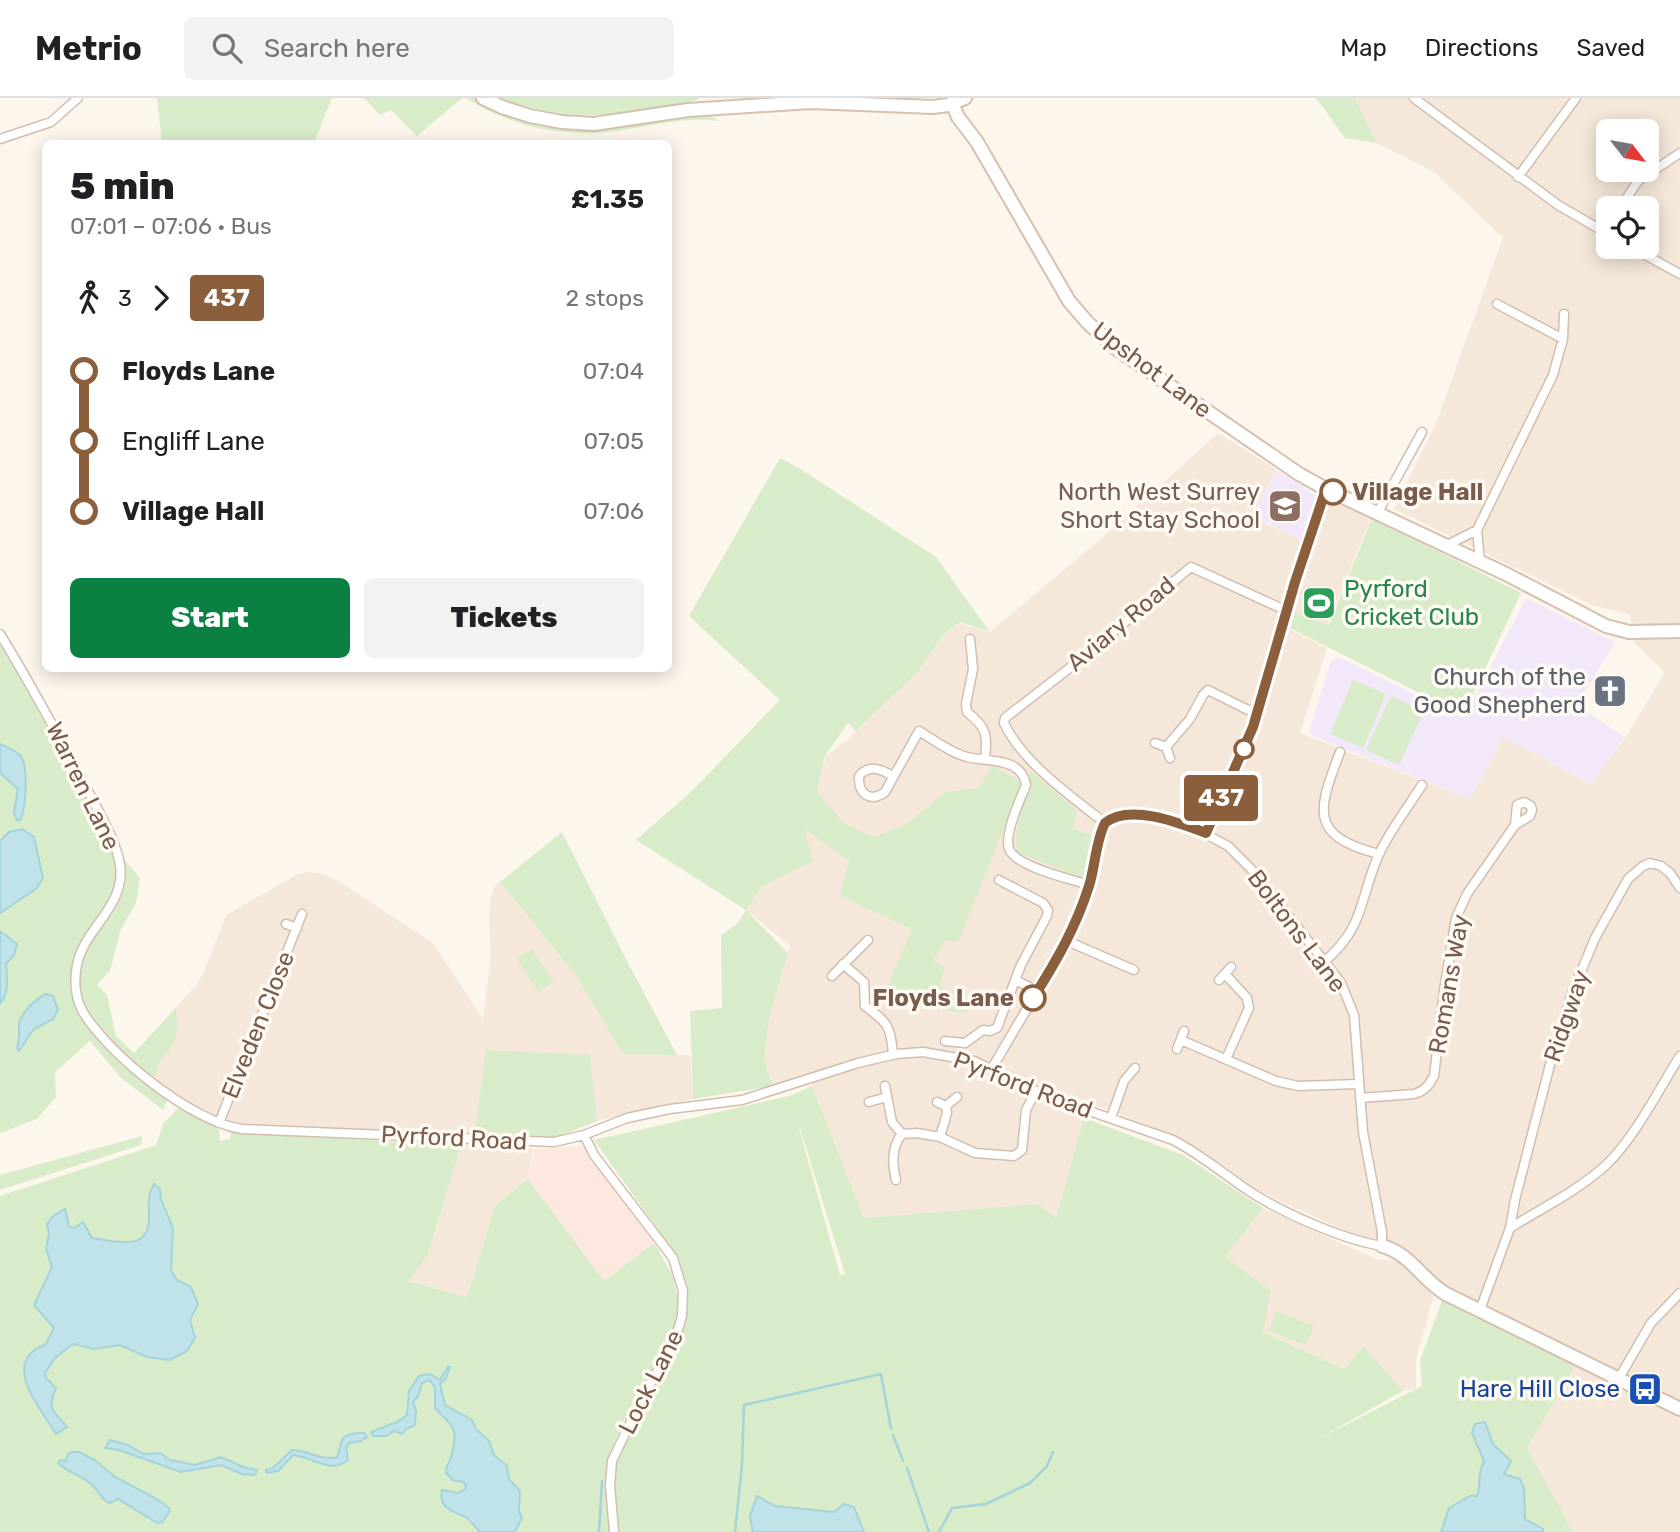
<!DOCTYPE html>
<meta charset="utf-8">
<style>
body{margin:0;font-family:Rubik,sans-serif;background:#f2f2f2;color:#202124;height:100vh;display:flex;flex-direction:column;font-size:26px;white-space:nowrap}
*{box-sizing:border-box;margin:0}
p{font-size:23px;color:#757577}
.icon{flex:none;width:38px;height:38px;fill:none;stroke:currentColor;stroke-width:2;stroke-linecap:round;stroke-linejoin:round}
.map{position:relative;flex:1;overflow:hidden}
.drawer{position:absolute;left:42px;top:42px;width:630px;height:532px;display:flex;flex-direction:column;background:#fff;border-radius:10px;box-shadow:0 4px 18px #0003}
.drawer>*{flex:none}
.badge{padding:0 14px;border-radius:5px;font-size:24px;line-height:46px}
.needle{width:46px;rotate:121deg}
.tools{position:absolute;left:1596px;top:21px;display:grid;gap:14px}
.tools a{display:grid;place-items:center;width:63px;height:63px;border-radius:10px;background:#fff;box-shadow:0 4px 18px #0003;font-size:35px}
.map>.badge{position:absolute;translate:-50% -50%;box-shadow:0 0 0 4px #fff}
.legs{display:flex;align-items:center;gap:10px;height:77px;padding:0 28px;font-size:23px}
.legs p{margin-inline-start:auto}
.head{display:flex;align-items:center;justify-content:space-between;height:119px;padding:0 28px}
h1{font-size:38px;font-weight:800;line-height:52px}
.cta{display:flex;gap:14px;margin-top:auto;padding:14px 28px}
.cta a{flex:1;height:80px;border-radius:10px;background:#0b8043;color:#fff;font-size:28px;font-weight:800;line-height:80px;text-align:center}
.cta a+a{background:#f2f2f2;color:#202124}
ul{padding:0 28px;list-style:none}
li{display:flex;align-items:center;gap:24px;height:70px;font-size:26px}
li i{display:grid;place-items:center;width:10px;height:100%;margin:0 9px;background:currentColor}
li i::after{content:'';width:18px;height:18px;margin:-9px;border:5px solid;border-radius:50%;background:#fff}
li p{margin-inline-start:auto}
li:first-child i{background:linear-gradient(#0000 50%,currentColor 0)}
li:last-child i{background:linear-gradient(currentColor 50%,#0000 0)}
header{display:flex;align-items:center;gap:42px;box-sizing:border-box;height:98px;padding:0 35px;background:#fff;border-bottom:2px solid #e0e0e0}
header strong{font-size:33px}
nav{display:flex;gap:38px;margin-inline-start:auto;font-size:24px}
.search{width:490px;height:63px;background:#f2f2f2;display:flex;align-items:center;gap:18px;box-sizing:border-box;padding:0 24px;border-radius:10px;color:#757577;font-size:26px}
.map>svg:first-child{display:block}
</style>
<header>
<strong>Metrio</strong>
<div class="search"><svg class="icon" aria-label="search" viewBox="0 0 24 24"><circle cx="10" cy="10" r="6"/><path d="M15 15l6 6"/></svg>Search here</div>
<nav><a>Map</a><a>Directions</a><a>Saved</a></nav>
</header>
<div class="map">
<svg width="1680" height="1434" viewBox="0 0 1680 1434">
<rect width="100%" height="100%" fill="#fdf6ec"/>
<!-- residential -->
<path fill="#f5e8da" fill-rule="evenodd" d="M1355,0H1680V1305L1445,1187L1397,1147L1348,1134L1282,1104L1250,1088L1207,1056L1175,1037L1089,1005L1056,1120L1038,1106L864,1120L808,978L773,988L764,962L769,920L790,848L746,812L761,789L813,763L799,716L817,694L826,658L848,641L918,574L944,537L959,525L990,534L1104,438L1218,335L1277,372L1251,419L1303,442L1316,398L1333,401L1373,416L1328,526L1294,515L1289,531L1327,550L1300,635L1470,701L1503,638L1590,686L1626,639L1665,574L1634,545L1630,517L1592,507L1394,411L1436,325L1503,140L1434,74L1376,45ZM1608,33H1647V72H1608ZM1608,110H1647V149H1608Z
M307,774L320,775L335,781L433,845L483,921L491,858L489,816L491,800L494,789L500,784L577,879L623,956L690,957L693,1001L597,1023L590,957L475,1034L533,1051L528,1081L495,1108L467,1199L408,1182L428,1156L463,1041L242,1031L219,1025L216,1029L179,1009L125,966L197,886L206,869L226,817L296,777Z
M1263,1110L1376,1161L1396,1163L1434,1197L1416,1261V1291L1403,1293L1363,1248L1346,1271L1263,1234L1225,1159Z
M1576,1266L1680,1319V1434H1573L1527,1350Z"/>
<!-- commercial -->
<path fill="#fde8e0" d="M581,1047L654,1145L604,1183L528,1081L534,1052Z"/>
<!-- education -->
<path fill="#f3e8fa" d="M1278,372L1316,398L1303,442L1251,418Z
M1526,500L1615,544L1577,607L1625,639L1591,686L1503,638L1470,701L1313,638L1309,633L1331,563L1339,559L1464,620Z"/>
<!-- green -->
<path fill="#d8ecc9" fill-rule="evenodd" d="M157,0H332L314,45L162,46Z
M364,0H462L417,38L391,12L380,17Z
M466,0H479L559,25L704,13L719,23C684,18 651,28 617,33C565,41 509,28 466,0Z
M501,0H698V2C622,16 577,28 501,0Z
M1316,0H1355L1376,45L1345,40Z
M780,360L799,370L936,459L989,533L960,524L944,536L918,574L856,633L848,625L825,658L817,694L844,725L873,739L907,726L945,694L979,690L992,668L1022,684L958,844L945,842L933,862L945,869L939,888L969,901L966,915L881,904L912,831L840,798L849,763L804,730L813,763L761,789L746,812L788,855L769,920L764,962L773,988L693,1001L690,913L722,910L721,837L737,826L746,812L636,742L692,693L780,602L689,518Z
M1372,420L1521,495L1463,617L1290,530L1295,515L1329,527Z
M0,541L31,589L101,727L118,771L115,795L81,847L74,862L71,892L80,915L168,1001L163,1012L120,979L90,943L55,974L56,999L37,1021L0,1035Z
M1353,582L1386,596L1363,650L1330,636Z
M1391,598L1424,613L1399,667L1366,652Z
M1031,673L1077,713L1072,731L1096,738L1086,781L1016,754V736Z
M562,734L627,863L677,957L623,956L577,879L500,784Z
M123,760L140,780L136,805L120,833L110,873L97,887L107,897L116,938L134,955L176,910C177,921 179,934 174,944C167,956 157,963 156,978C139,977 125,958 114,946C19,845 147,834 123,760Z
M532,851L554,884L538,894L517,860Z
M486,952L590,957L597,1023L557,1039L475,1034Z
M812,988L864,1120L1038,1106L1056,1120L1084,1020L1183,1057L1263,1110L1225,1159L1271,1193L1263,1234L1345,1271L1363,1248L1403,1293L1318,1341L1422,1288L1420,1262L1442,1203L1576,1266L1527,1350L1573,1434H618L615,1416L616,1360L649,1294L674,1254L686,1224L687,1192L680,1162L594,1042L789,998ZM799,1030H800L845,1176L840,1177Z
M179,1009L216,1029L219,1032L220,1043L230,1041L231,1033L461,1048L428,1156L409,1183L467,1199L495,1108L528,1081L604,1183L654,1145L673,1178L682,1222C659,1262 615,1326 607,1370C603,1390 609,1413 611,1434H0V1098L156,1047L163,1026Z
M142,1038L141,1047L0,1092V1077Z
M1276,1213L1314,1228L1306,1247L1269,1233Z"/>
<!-- water -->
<path fill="#bfe3e8" stroke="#a5d3da" stroke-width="2" d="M0,646C6,649 15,652 20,657C29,667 26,711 20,722H17L14,714L18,691L0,675Z
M22,731L34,739L43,780L37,790L0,815V743L9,734Z
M0,833L17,846L14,857L6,866C7,882 10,893 0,906Z
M46,896L53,898L58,912L53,921L33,932L19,953L17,950C20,941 19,936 19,927C19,916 37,900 46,896Z
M154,1086L160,1091L161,1102L173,1130L171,1173L177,1182L191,1189L198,1206L190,1222L195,1240L187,1253L170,1262L147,1259L120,1247L94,1251L73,1246L55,1260L45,1275L46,1280L56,1290C46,1313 54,1312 67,1329L56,1336C38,1306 0,1264 46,1246L54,1230L34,1207L52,1169L46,1151L49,1136L47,1126L53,1118L65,1111L69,1128L74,1130L83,1124L92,1140C114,1143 150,1155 149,1119C149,1106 147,1098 154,1086Z
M448,1269H450L446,1280L440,1286L445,1307L472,1322L476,1331L489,1343L494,1357L507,1368L509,1381L520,1393L519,1413L522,1420L515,1434H480C476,1430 472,1424 467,1420C455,1413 438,1412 442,1392L458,1395L465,1391L466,1387L463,1384L453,1382L446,1375C446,1367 449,1365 451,1359C459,1330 454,1330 435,1310V1290L430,1282L422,1285L418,1298L413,1304L416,1313L415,1327L406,1331L402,1336L394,1333L386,1338H373L371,1334L397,1324L407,1317L409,1293L419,1278L430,1276L440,1282Z
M1485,1324L1493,1346L1511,1363L1504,1376L1520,1381L1524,1390L1525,1421L1543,1431V1434H1441L1449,1410L1470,1398H1477C1482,1386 1476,1379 1484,1363L1472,1335L1475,1326Z
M358,1335H364L367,1339L361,1343L349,1345L346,1350L348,1362C331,1377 310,1358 293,1357L278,1373L267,1375L266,1372L273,1370L292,1352C309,1352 319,1363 337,1359C343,1345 337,1337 358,1335Z
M110,1342L128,1347L144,1356L160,1355L170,1362L195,1367L221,1359L246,1370L257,1372L255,1377L242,1376L221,1367L181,1374L119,1352L105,1350Z
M72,1354H79L95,1362L115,1379L157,1401L169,1410L170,1413L162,1424L157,1425L118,1401L110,1405C101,1402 100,1395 94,1389C85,1378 68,1375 58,1365L60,1362L66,1363L68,1356Z
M757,1398L775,1408L834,1414L844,1406L854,1409L864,1434H753L750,1418Z"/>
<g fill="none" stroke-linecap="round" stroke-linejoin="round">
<!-- stream -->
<path stroke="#a5d3da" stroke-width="2.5" d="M893,1337L903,1363
M907,1370L929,1434
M599,1434L602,1383
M735,1434L742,1366L744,1307L881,1276L891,1331
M939,1434L952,1410L986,1406L1030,1385L1047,1368L1053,1354"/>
<!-- street casing -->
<g stroke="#d1beb0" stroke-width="11">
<path id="street" d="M1414,0L1558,107L1608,136
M0,41L51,24L78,0
M1518,79L1576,0
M1620,110L1638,83L1680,55
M1631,149L1680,176
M1497,206L1563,241
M1378,414L1422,334
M1447,447L1477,432
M1480,463L1477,432L1553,277L1563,241L1564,216
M0,536C31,586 58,637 86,689C98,713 116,741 120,767C126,809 84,830 77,867C74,882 75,900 83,914C109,957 192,1024 242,1031L554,1044L584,1037L627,1020L670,1011L742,1002L858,965L896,956L923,954L974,963L1046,998L1173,1042C1200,1056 1221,1074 1246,1091C1280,1114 1341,1141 1382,1148V1134L1363,1034L1354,917L1341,885L1255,775L1228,748L1196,731L1143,717L1119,718L1105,725L1089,787L1067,843L992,970
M970,541L973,571L966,606L967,614C986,629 988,636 985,660
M1155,645L1166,649L1170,660
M1166,649L1190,621L1203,597L1208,592L1246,611L1258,614
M1340,654C1318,712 1308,738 1379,756
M893,678C881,671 869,666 859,678C858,696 870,705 885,694L919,633C934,642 951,655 967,659C988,664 1022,659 1026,687C1020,702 1004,736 1009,751C1016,769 1071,781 1089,787
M1105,725C1072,699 1022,664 1004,625L1005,620L1076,565L1191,469L1287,513
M1206,735L1253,629L1295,484L1326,391
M286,826L297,830
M1067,843L1134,872
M1325,863C1367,827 1359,797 1381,752C1392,730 1408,709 1422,687
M843,866L864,884L865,908C888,925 891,928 893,957
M1225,876L1247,900L1249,910L1226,961
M832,878L868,842
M1015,882L1038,893
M1219,882L1231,869
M1181,942L1276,983L1298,988L1358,986
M945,943L965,945L983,932L990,933L997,930L1021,867L1047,818L1048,812L1043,805L999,782
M1177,951L1184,933
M885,988L892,1024L902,1036C891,1049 892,1066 896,1082
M1360,1000L1414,996C1425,993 1429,987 1434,978L1444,893L1456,820L1467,796L1515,727L1517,707L1524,704L1531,708L1532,712L1530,718L1515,727
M869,1004L887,999
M937,1004L946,1008L957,999
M1111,1020L1124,983L1135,970
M219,1025L302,816
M902,1036L917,1035L940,1039L975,1055L1014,1058L1022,1052L1026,1012L1036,993
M584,1037L594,1057L673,1160L683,1193L682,1218L675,1242L641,1302L612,1363L610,1387L614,1434
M940,1039L947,1015L946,1008
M1510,1130C1542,1110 1579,1092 1606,1067C1634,1041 1659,991 1680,958
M1480,1212L1510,1130L1515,1102L1552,959L1571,898L1595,840L1628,781L1643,768L1650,765L1661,768L1670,775L1680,790
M1619,1280L1651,1225L1680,1195"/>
</g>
<!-- secondary casing -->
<g stroke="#d6c0b0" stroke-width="16">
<path id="secondary" d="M483,0L502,9L530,18L562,24L594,26L688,12L811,4L933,9L948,7L965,0
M952,5L958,19L977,44L1069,203L1088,225L1118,252L1299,376L1326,391L1506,476L1606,528L1629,534L1680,533
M1382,1148C1410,1155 1422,1182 1446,1196L1680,1311"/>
</g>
<!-- street -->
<use href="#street" stroke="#fff" stroke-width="8"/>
<!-- secondary -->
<use href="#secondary" stroke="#fff" stroke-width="12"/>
</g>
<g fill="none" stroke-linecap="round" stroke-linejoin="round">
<!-- line-1 casing -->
<g stroke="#fff" stroke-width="16">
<path id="line-1" d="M1033,900C1056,864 1076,829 1089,788C1095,769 1096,742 1105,725C1129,705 1180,725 1206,735L1253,629L1295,484L1326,391L1333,394"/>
</g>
<!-- line-1 -->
<use href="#line-1" stroke="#8b5e3c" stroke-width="10"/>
</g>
<!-- icons -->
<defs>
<g id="school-square" transform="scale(1.75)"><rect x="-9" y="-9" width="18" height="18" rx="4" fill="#8d6e63" stroke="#fffaf3"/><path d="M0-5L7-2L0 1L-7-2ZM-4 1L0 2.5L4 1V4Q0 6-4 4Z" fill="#fff"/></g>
<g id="stadium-square" transform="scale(1.75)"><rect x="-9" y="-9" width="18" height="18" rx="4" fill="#2e9e5b" stroke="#fffaf3"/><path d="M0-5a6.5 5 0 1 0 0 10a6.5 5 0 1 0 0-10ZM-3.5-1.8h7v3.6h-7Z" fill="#fff"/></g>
<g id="church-square" transform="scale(1.75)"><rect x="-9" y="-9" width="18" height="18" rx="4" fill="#6b7280" stroke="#fffaf3"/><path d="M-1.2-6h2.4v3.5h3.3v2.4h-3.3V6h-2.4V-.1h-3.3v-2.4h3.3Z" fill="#fff"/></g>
<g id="bus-square" transform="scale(1.75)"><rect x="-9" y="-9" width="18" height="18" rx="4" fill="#1a4fb4" stroke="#fffaf3"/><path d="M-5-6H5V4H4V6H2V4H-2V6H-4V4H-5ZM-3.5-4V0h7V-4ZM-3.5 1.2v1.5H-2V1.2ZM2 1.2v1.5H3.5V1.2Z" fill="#fff"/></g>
</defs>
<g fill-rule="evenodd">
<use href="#school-square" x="1285" y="408"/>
<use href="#stadium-square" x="1319" y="505"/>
<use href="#church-square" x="1610" y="593"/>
<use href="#bus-square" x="1645" y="1291"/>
</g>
<!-- markers -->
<g fill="#fff" stroke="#8b5e3c" stroke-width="3.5">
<circle cx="1333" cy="394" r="12"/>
<circle cx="1244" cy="651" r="9"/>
<circle cx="1033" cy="900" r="12"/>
</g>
<g text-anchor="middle" stroke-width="7" stroke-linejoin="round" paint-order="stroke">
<!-- street labels -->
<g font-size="24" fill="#7a5c4d" stroke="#fffaf3">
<text transform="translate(1152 272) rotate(37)" y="8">Upshot Lane</text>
<text transform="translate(1121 526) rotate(-40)" y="8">Aviary Road</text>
<text transform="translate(83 688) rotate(64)" y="8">Warren Lane</text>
<text transform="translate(1297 833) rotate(53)" y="8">Boltons Lane</text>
<text transform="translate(1449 886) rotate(-80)" y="8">Romans Way</text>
<text transform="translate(1567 918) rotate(-71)" y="8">Ridgway</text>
<text transform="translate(258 927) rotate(-68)" y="8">Elveden Close</text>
<text transform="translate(1023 987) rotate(21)" y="8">Pyrford Road</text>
<text transform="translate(454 1040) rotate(3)" y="8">Pyrford Road</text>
<text transform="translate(651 1284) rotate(-63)" y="8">Lock Lane</text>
</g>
<!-- education labels -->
<g font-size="24" fill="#785e54" stroke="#fffaf3" text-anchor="end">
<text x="1260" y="402">North West Surrey<tspan x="1260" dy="28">Short Stay School</tspan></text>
</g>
<!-- stop labels -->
<g font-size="24" font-weight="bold" fill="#7a5c4d" stroke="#fffaf3" text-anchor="start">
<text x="1352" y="402">Village Hall</text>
<text x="1014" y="908" text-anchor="end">Floyds Lane</text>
</g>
<!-- leisure labels -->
<g font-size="24" fill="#27864d" stroke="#fffaf3" text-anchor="start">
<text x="1344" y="499">Pyrford<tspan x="1344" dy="28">Cricket Club</tspan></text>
</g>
<!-- worship labels -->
<g font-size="24" fill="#5b616d" stroke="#fffaf3" text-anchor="end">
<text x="1586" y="587">Church of the<tspan x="1586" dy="28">Good Shepherd</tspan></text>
</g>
<!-- transit labels -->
<g font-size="24" fill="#164399" stroke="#fffaf3" text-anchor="end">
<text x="1620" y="1299">Hare Hill Close</text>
</g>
</g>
</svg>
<div class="tools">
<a><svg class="needle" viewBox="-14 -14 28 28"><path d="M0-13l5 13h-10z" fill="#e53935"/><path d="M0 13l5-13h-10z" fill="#757577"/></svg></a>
<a><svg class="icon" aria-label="locate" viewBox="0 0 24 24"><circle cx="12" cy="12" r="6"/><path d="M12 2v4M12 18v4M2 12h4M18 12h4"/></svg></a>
</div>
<b class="badge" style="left:1221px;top:700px;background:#8b5e3c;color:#fff">437</b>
<section class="drawer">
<div class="head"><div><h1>5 min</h1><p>07:01 – 07:06 · Bus</p></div><b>£1.35</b></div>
<div class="legs"><svg class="icon" aria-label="walk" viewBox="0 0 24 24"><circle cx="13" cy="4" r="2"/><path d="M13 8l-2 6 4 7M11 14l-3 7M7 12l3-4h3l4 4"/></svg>3<svg class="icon" aria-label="forward" viewBox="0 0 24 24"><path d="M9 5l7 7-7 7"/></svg><b class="badge" style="background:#8b5e3c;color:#fff">437</b><p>2 stops</p></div>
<ul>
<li><i style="color:#8b5e3c"></i><b>Floyds Lane</b><p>07:04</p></li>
<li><i style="color:#8b5e3c"></i><span>Engliff Lane</span><p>07:05</p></li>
<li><i style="color:#8b5e3c"></i><b>Village Hall</b><p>07:06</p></li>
</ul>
<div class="cta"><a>Start</a><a>Tickets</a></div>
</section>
</div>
